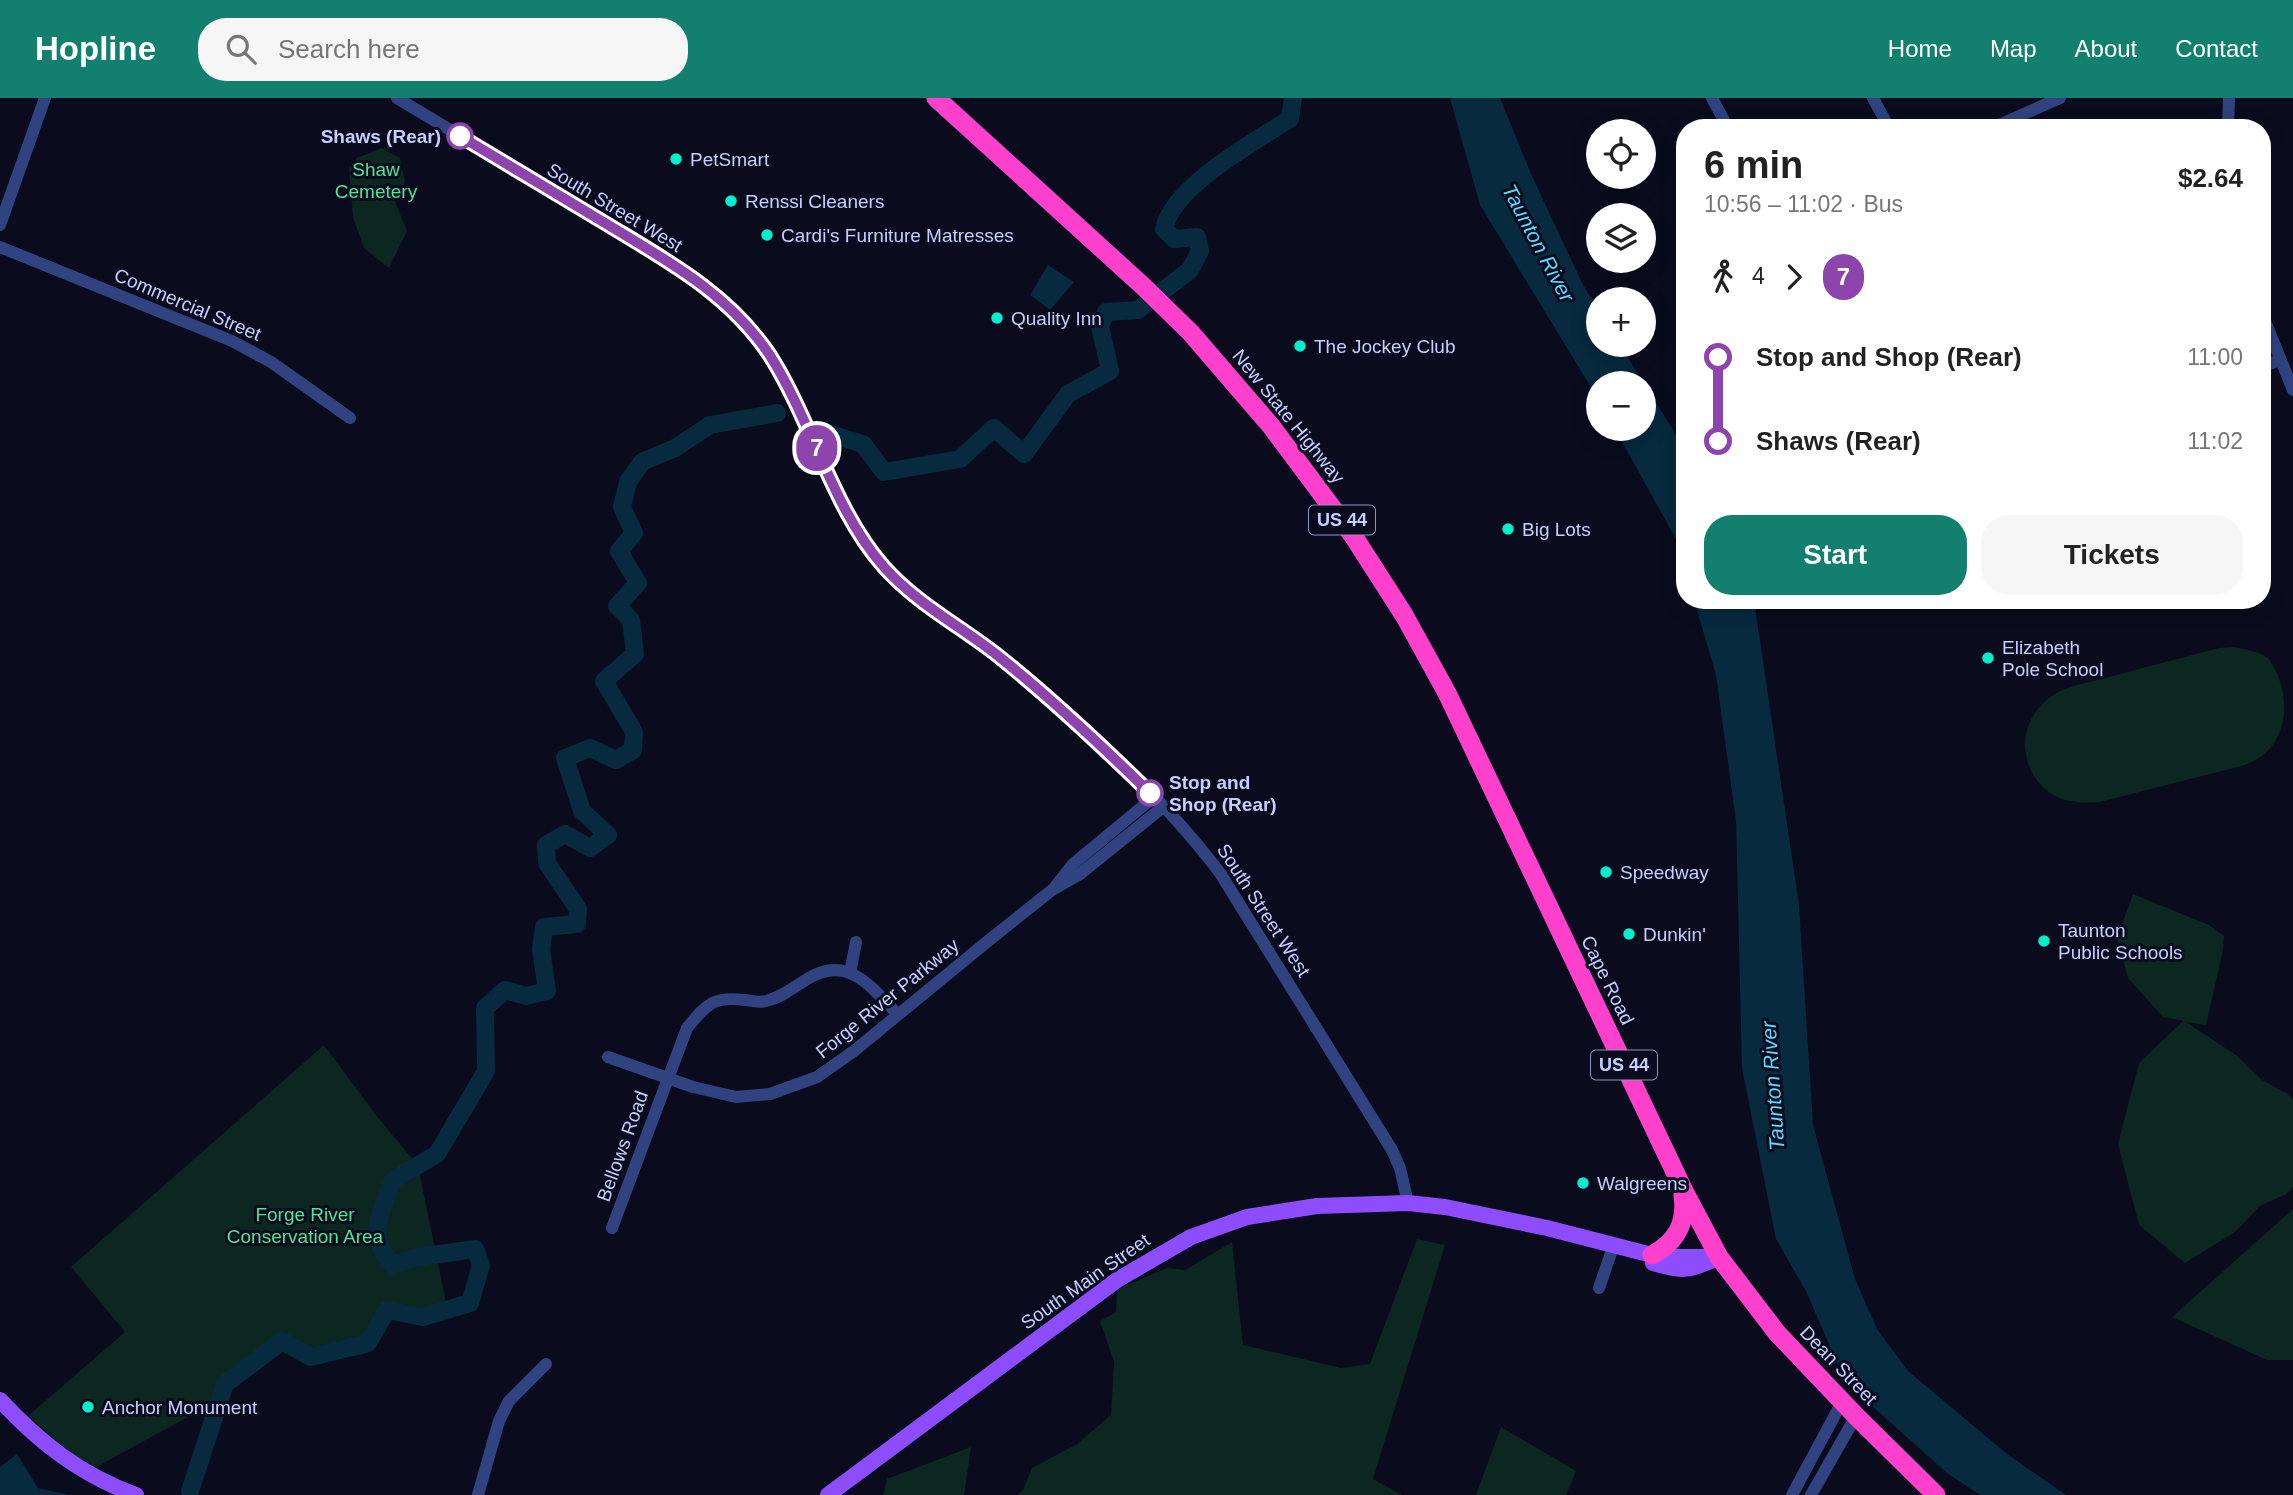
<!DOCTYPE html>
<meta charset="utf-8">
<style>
body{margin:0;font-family:Arial,sans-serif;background:#f6f6f6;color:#222;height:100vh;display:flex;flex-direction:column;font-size:26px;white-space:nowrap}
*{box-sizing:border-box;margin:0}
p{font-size:23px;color:#767676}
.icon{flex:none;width:38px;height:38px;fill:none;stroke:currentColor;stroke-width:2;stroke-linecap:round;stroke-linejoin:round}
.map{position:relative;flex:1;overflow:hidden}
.sheet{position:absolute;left:1676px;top:21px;width:595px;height:490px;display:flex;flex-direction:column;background:#fff;border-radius:28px;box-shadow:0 4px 18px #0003}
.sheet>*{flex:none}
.badge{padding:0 14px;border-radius:23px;font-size:24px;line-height:46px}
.controls{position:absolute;left:1586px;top:21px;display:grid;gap:14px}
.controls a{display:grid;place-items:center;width:70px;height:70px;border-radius:50%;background:#fff;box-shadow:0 4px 18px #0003;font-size:35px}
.map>.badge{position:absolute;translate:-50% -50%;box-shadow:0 0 0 4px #fff}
.legs{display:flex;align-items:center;gap:10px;height:77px;padding:0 28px;font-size:23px}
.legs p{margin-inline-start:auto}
.headline{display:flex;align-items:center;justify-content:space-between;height:119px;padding:0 28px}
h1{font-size:38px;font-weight:700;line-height:52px}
.primary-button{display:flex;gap:14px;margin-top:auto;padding:14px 28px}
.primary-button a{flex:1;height:80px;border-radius:28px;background:#137f6e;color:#fff;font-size:28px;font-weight:700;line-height:80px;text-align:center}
.primary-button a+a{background:#f6f6f6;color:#222}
ul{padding:0 28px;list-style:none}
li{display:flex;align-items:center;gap:24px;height:84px;font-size:26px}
li i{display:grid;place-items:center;width:10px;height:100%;margin:0 9px;background:currentColor}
li i::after{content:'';width:18px;height:18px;margin:-9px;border:5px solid;border-radius:50%;background:#fff}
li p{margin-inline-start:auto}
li:first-child i{background:linear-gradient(#0000 50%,currentColor 0)}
li:last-child i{background:linear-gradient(currentColor 50%,#0000 0)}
header{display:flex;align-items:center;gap:42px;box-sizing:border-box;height:98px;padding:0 35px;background:#137f6e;color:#fff}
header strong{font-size:33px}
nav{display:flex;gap:38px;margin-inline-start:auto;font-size:24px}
.search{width:490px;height:63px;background:#f6f6f6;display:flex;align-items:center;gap:18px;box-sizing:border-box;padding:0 24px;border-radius:28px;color:#767676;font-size:26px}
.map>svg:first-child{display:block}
</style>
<header>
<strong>Hopline</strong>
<div class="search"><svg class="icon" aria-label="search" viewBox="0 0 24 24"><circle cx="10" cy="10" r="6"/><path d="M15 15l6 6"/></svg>Search here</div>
<nav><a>Home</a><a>Map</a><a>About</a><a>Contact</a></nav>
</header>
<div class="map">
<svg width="2293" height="1397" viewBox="0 0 2293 1397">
<rect width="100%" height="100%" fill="#0a0b1d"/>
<!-- green -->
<path fill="#0c271f" d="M382,50L400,60L405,84L394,101L407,133L389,170L364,150L353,120L349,70L357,60Z
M2232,549C2244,551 2258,553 2268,560C2293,594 2292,650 2245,667L2100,704C2073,706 2050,703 2034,678C2018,652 2024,620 2048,601C2064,587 2089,585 2109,579C2145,569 2182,560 2219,550Z
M2133,796L2209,827L2224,838L2223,852L2206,927L2186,924L2236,957L2262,982L2288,996L2293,1001V1089L2286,1096L2260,1108L2235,1134L2185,1165L2139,1127L2118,1046L2139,965L2183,923L2163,919L2128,880L2117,840Z
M324,947L375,1016L418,1068L447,1209L446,1212L433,1219L394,1213L389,1216L375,1249L367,1255L357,1258L346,1257L312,1267L307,1265L289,1247C276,1251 271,1258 260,1266C245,1277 228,1275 225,1299L96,1369L72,1356L28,1318L125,1234L71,1169Z
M2293,1111V1262H2267L2172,1219Z
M1417,1141L1445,1147L1373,1381L1402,1397H1017L1023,1392L1032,1370L1077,1346L1111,1317L1114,1264L1100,1223L1116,1214L1117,1191L1167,1170L1185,1172L1232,1144L1243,1247L1341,1270L1370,1266Z
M1501,1329L1576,1373L1566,1397H1476Z
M971,1349L964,1397H883L887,1381Z"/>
<!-- water -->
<path fill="#072a3f" d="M1450,0H1500L1531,76L1583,187L1598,210V247H1620L1685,351V471L1677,443L1615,331H1643V285H1598V301L1480,107Z
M1048,167L1074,184L1050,212L1030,197Z
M1694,502H1754L1799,807L1813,1027L1855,1181L1877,1231L1908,1273L2007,1356L2066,1397H1980L1947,1375L1845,1284L1807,1195L1776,1141L1742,970L1736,723L1716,577Z
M17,1356L38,1390L69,1397H0V1369Z"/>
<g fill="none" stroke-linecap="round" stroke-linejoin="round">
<!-- river -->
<path stroke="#072a3f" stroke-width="18" d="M827,335L863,346L884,374L960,361L994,330L1024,356L1068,296L1110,273L1100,228L1106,214L1138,212L1190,172L1200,153L1197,139L1174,141L1164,131C1172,89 1255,43 1290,21L1293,0
M190,1393L225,1286L282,1243L311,1259L368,1245L387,1212L423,1219L470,1205L481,1167L475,1151L418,1159L392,1167C366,1135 381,1117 393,1082L437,1056L486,973L485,910L505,892L526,898L547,893L541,851L544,829L577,826L578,811L547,765L546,747L565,736L590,750L608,737L582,713L565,660L590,650L616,662L633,652L634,634L604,583L635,556L631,522L617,508L638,485L619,453L634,435L622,409L628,384L642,364L675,350L710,327L777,315"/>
<!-- minor -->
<path stroke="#304280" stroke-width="12" d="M397,0L684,173C764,228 790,293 830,377C842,402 854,429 870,452C905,501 962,530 1009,567C1085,628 1161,697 1220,775L1392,1052L1400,1070L1408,1105
M1712,0L1728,30
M1873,0L1889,30
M1992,30L2060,0
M2228,30L2229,0
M0,127L45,0
M0,149L232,243L271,264L350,320
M2263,218L2293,292
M2263,269L2279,262
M1055,789L1073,766L1154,699
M850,875L856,844
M608,959L693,989L736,999L770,996L817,979L854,953L988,843L1052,792L1080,776L1163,709
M612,1130L687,930C707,906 713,898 745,902C752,903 759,905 766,903C783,899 795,888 809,880C849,856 874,892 898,917
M1599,1190L1612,1152
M478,1397L499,1323L509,1303L546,1266
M1792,1397L1842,1304
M1811,1397L1856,1318"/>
<!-- major -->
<path stroke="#8e4cff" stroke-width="16" d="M1653,1165C1683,1173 1687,1174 1715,1161
M0,1302C40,1345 81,1377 136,1397
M828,1397L1117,1182L1191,1139L1247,1119L1317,1108L1408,1105L1445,1109L1547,1130L1652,1157L1670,1159H1719"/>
<!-- highway -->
<path stroke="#ff40cd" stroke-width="19" d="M936,0L1144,189L1191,235L1271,328L1354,439L1404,517L1447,595L1685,1095L1719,1159L1777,1235L1856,1318L1936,1397
M1652,1157C1676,1144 1687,1126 1683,1097"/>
</g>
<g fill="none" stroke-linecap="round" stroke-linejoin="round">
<!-- line-1 casing -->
<g stroke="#fff" stroke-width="16">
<path id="line-1" d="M460,38C508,67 557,96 605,125C666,162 728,195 769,256C811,321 833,412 884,469C916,505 960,528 997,557C1051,600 1101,647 1150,695"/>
</g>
<!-- line-1 -->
<use href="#line-1" stroke="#8e44ad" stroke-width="10"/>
</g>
<!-- markers -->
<g fill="#fff" stroke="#8e44ad" stroke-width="3.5">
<circle cx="460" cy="38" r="12"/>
<circle cx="1150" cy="695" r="12"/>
</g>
<g fill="#00f0cb" stroke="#0a0b1d" stroke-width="2.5">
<circle cx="676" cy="61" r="7"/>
<circle cx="731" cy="103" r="7"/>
<circle cx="767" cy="137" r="7"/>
<circle cx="997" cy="220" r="7"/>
<circle cx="1300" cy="248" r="7"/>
<circle cx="1508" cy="431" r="7"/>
<circle cx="1988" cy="560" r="7"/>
<circle cx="1606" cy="774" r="7"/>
<circle cx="1629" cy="836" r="7"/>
<circle cx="2044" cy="843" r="7"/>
<circle cx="1583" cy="1085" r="7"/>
<circle cx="88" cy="1309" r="7"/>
</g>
<g text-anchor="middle" stroke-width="6" stroke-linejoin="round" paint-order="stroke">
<!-- shield labels -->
<g fill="#0a0b1d" stroke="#8d94bb" stroke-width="2">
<rect x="1309" y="407.5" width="66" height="29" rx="5"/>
<rect x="1591" y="952.5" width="66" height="29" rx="5"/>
</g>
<g font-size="18" font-weight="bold" fill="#c5ceff">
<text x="1342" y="428">US 44</text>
<text x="1624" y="973">US 44</text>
</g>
<!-- stop labels -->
<g font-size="19" font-weight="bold" fill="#c5ceff" stroke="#0a0b1d" text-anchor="end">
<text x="441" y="45">Shaws (Rear)</text>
<text x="1169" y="691" text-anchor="start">Stop and<tspan x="1169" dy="22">Shop (Rear)</tspan></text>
</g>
<!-- poi labels -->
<g font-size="19" fill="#c5ceff" stroke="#0a0b1d" text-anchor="start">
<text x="690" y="68">PetSmart</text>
<text x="745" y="110">Renssi Cleaners</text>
<text x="781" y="144">Cardi's Furniture Matresses</text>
<text x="1011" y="227">Quality Inn</text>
<text x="1314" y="255">The Jockey Club</text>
<text x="1522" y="438">Big Lots</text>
<text x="2002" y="556">Elizabeth<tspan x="2002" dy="22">Pole School</tspan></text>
<text x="1620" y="781">Speedway</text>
<text x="2058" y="839">Taunton<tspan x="2058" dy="22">Public Schools</tspan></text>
<text x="1643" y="843">Dunkin'</text>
<text x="1597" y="1092">Walgreens</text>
<text x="102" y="1316">Anchor Monument</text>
</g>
<!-- park labels -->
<g font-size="19" fill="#48e897" stroke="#0a0b1d">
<text x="376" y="78">Shaw<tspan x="376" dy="22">Cemetery</tspan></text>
<text x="305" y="1123">Forge River<tspan x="305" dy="22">Conservation Area</tspan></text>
</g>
<!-- street labels -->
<g font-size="19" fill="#c5ceff" stroke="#0a0b1d">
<text transform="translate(615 109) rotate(31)" y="7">South Street West</text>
<text transform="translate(188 206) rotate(23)" y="7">Commercial Street</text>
<text transform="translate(1289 318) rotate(51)" y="7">New State Highway</text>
<text transform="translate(1264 812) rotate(57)" y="7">South Street West</text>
<text transform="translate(1608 882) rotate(64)" y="7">Cape Road</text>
<text transform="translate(887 900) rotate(-39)" y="7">Forge River Parkway</text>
<text transform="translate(622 1048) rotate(-70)" y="7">Bellows Road</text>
<text transform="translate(1085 1183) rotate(-35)" y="7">South Main Street</text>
<text transform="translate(1839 1267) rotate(46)" y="7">Dean Street</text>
</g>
<!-- water labels -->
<g font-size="21" font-style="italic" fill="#53dcff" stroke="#0a0b1d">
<text transform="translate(1538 145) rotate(62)" y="7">Taunton River</text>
<text transform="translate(1773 988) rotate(-94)" y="7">Taunton River</text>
</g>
</g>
</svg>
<div class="controls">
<a><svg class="icon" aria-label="locate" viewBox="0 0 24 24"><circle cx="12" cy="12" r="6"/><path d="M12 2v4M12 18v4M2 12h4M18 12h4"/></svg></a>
<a><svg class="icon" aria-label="layers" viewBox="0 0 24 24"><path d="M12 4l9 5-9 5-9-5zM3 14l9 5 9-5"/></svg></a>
<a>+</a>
<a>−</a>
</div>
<b class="badge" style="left:817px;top:350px;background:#8e44ad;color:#fff">7</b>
<section class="sheet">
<div class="headline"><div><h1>6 min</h1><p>10:56 – 11:02 · Bus</p></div><b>$2.64</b></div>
<div class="legs"><svg class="icon" aria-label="walk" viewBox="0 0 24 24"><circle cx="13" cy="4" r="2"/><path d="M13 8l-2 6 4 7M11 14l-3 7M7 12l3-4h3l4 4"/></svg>4<svg class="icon" aria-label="forward" viewBox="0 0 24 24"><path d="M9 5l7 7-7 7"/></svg><b class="badge" style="background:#8e44ad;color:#fff">7</b></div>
<ul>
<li><i style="color:#8e44ad"></i><b>Stop and Shop (Rear)</b><p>11:00</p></li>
<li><i style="color:#8e44ad"></i><b>Shaws (Rear)</b><p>11:02</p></li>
</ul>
<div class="primary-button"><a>Start</a><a>Tickets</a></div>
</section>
</div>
